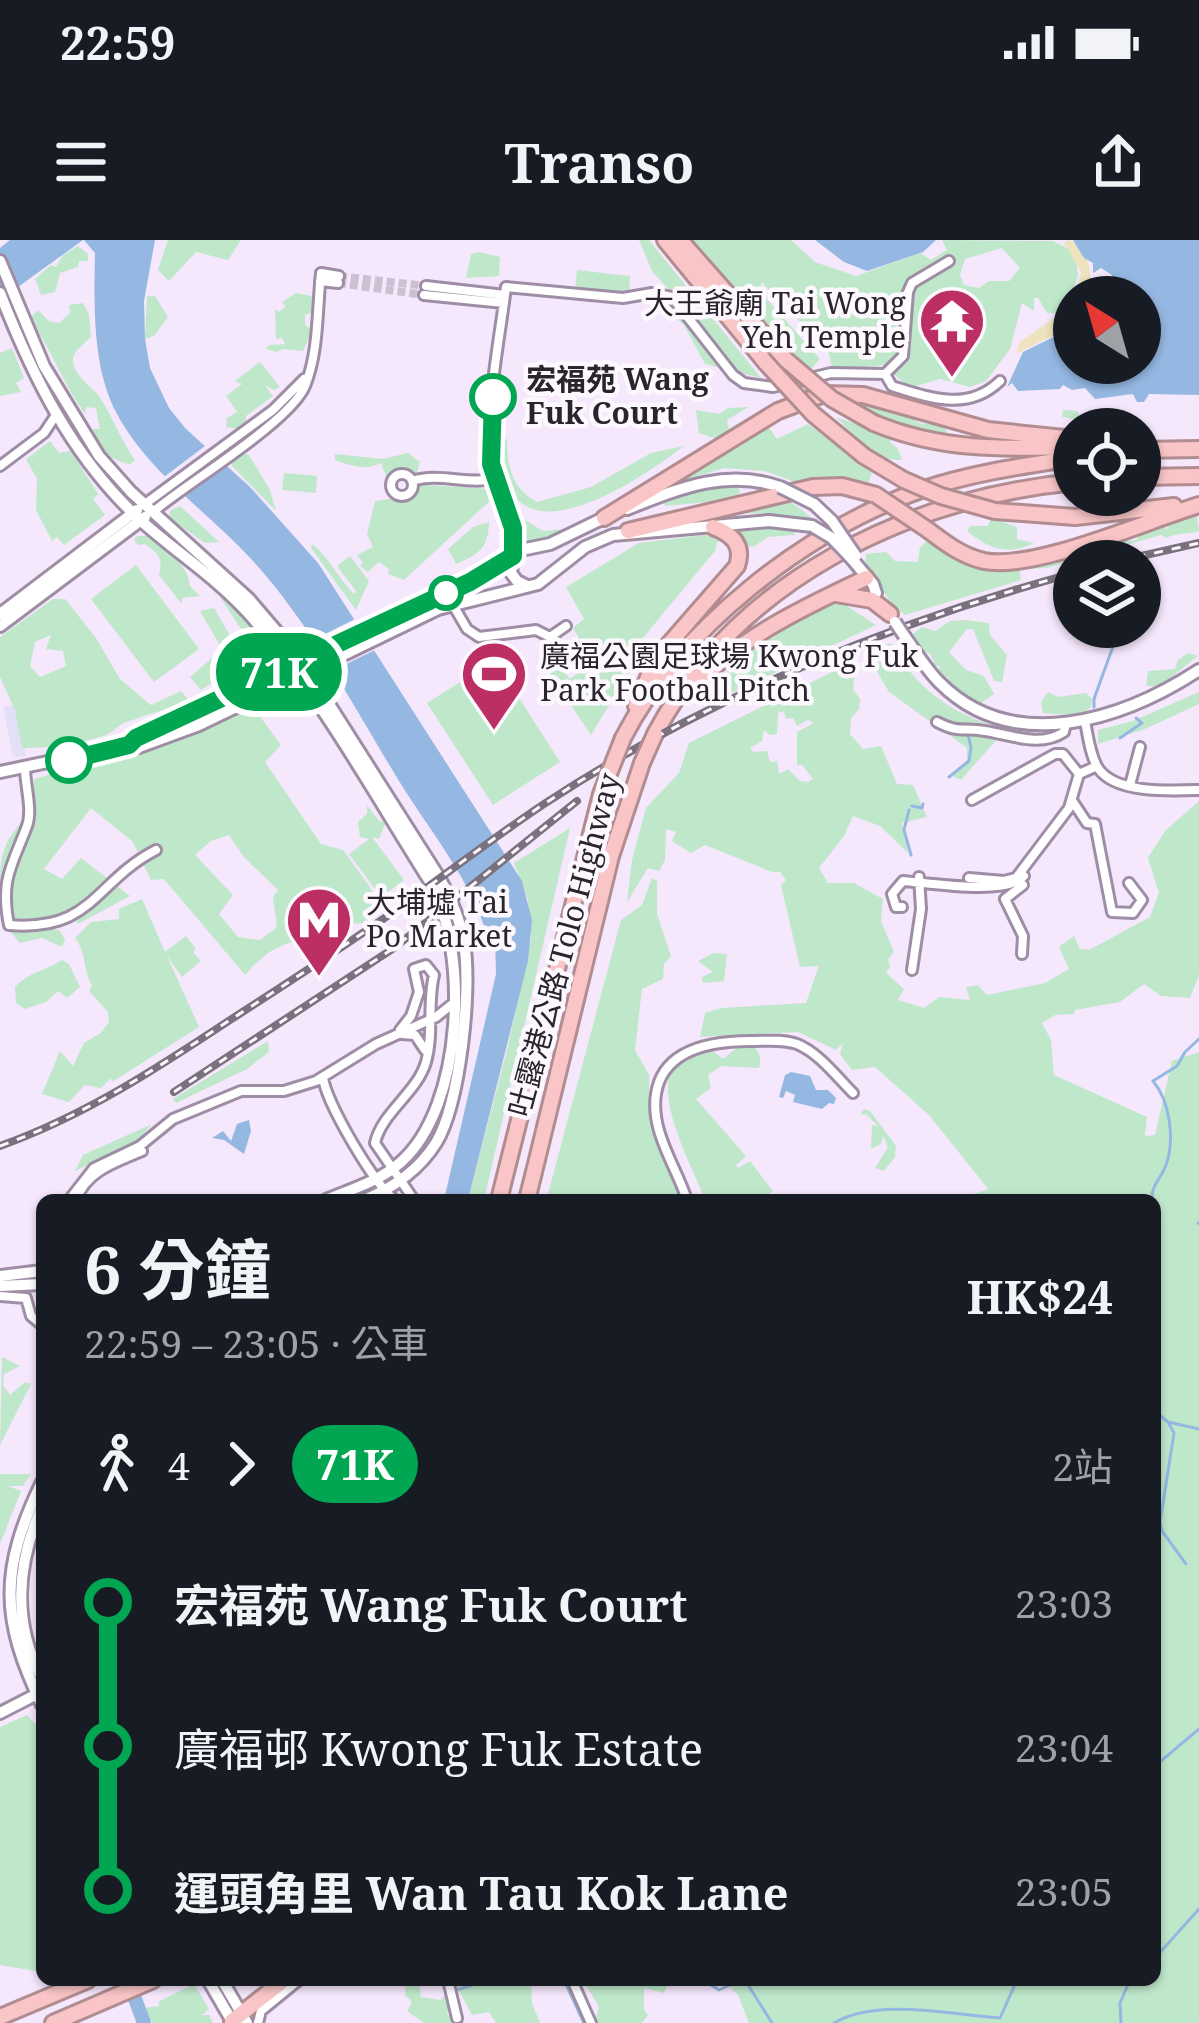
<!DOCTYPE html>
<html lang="zh-TW">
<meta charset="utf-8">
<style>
body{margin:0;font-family:"Noto Serif","Noto Sans TC",serif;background:#242831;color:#f1f3f6;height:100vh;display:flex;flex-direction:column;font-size:45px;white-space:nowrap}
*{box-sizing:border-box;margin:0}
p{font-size:39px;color:#9ea1a6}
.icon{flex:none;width:66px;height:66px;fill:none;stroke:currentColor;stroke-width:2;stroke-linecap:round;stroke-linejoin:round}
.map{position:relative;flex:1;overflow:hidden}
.drawer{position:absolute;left:36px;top:954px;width:1125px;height:792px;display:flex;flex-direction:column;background:#171b24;border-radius:18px;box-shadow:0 3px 9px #0004}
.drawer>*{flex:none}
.badge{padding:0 24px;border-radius:39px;font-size:42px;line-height:78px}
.needle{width:78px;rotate:323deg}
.fabs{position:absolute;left:1053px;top:36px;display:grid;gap:24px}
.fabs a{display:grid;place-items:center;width:108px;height:108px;border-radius:50%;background:#171b24;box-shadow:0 3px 9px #0004;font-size:60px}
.map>.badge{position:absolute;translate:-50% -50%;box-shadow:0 0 0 6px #fff}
.legs{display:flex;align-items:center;gap:18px;height:132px;padding:0 48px;font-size:39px}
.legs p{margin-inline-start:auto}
.overview{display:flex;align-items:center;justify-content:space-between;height:204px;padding:0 48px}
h1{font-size:66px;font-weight:700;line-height:90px}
ul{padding:0 48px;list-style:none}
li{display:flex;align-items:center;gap:42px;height:144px;font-size:45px}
li i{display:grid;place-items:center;width:18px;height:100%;margin:0 15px;background:currentColor}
li i::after{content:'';width:30px;height:30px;margin:-15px;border:9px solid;border-radius:50%;background:#171b24}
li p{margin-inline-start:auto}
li:first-child i{background:linear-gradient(#0000 50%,currentColor 0)}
li:last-child i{background:linear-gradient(currentColor 50%,#0000 0)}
.status{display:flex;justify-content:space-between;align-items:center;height:84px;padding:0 60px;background:#171b24;direction:ltr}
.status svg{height:33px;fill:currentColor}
header{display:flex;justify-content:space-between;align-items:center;height:156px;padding:0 48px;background:#171b24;font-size:54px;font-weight:700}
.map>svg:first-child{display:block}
</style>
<div class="status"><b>22:59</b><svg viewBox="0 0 49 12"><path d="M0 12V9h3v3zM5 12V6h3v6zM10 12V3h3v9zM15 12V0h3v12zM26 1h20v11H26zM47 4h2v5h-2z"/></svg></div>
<header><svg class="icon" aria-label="menu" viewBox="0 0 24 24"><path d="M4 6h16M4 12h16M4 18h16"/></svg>Transo<svg class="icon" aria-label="share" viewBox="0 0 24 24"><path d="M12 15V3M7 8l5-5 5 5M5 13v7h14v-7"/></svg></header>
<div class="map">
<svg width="1199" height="1783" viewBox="0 0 1199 1783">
<rect width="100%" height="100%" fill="#f5e7fc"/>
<!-- industrial -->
<path fill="#e2e0f6" d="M15,464L26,516L13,517L3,467Z"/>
<!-- green -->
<path fill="#bfe8cb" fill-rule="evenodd" d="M168,0H241L228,20L196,12L169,41L158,30Z
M639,0H649L761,138L705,124L684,85L649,58L651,53L676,58L652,31Z
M676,0H791L815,22L856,36L920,13L931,20L947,10L942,0L1053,1L1075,12L1078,36L1065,73H1047L1038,58H1034V71L1022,63L1010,109L986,141L970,147L940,139L909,148L884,125L833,130L828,111L793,74L789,75L762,42L756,60L749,65L723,46L729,39L722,40ZM1002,8L1020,28L1009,41H989L979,48L964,45L960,35L965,19Z
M78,6L88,14V21H79L78,27L60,33L55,52L41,55L35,39L51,25L56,27L63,15Z
M479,12L500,17L499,36L466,38L471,14Z
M577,30L630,36L629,55L575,51Z
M296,53L316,57V70L305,75V85L313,90L303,111L283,109L277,112L266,109L269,105L285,104L282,98L276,99L275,69L279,72L286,66L282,62Z
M147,56H155L168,77L154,96L145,99Z
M764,56L820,119L811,129L792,112H786L749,72Z
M83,63L89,75L91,96C87,102 73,111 73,119C73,136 93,147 101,159C113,178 122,202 135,220L130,224C111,220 93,210 93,189H100L96,168L86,167L85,174C63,144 51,109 30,78L38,70L49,81L59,83L70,73L69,65Z
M12,108L24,138L16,143L21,152L0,156V113Z
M260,122L280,147L274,150L265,145L273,156L246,176V184L240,189L226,187L227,178L237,172L226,156L242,144L235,141Z
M878,155L919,183L943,185L948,194L896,195L890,202L898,209L902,220C874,222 855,196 836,177L867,188L858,171L862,162Z
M749,167L727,180L730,194L720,200L699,193L696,170L719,174L728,168Z
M1093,169L1123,171V179L1132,183V189H1077L1074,179L1062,177L1063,170L1077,171L1081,178L1089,180Z
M808,184L872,231L869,242L815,239L800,244L765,231L724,228L685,240L676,238L752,192L769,188L777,199Z
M500,198L507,199C507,226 512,249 537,262L591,247L651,213L684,206C630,247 498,334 500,198Z
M50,201L59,213L71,211L98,254L93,259L105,275L64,305L57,297L52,301L36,270L37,239L26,219Z
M237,212L249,215L270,250L276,271L232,226L231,215Z
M408,213L420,222L417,232L402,241H388L381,223C364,231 352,226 335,220V214L383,219Z
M284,233L317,236L316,253L282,250Z
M419,239L427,245L492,249L494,257L404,340L388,334L389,329L379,322L368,332L360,326L363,323L357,315L373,307L367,294L375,261L396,258Z
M719,244L738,245L740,253L728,260L665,266L663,257Z
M771,261H790L822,286L820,288L776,274L738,273L736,268Z
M180,266L219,302L205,303L169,278L170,271Z
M1196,269L1199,291C1187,295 1178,292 1166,298L1161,295L1047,328L1022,329L1020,319H1040L1044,323C1075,309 1105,303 1137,300L1138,294L1157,278L1167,290L1168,279Z
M515,274L543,291L575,288L538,304L523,302Z
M991,278L1017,287V299L1034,303C1008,316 989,309 967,291L970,286H988Z
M489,282C488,309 479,314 456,324L448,309L473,287Z
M737,285H793L795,295L768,297L753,307L743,304L736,294Z
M705,295L718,300L715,311L642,399L629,432L591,495L539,418L553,414L570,439L593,422L573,388L584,379L566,347L639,303Z
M137,296H149C165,310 188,323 190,346L200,356L183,358L181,363L159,335C163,318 159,314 145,304L138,305L134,300Z
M929,300L955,317L1019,327L1021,340L905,375C886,361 877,341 865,322L866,314L886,312L895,321L918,322L920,307Z
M312,304C330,318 337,337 354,354L356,351L337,326L350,316L369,341L356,370L311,308Z
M136,325L199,409L154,442L91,359Z
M220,357L239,370L275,415L272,421L239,386Z
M53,359H65L96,398L120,439L151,465L181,451L188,460C167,470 145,475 124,483C120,485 112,492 108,494C92,502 40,509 22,508L15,470L0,437V397ZM51,395L46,409L63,411L66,426L40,437L30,426L35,402Z
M836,359L876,385L717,460L709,452L730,427L751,418L750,404L761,396L774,398L783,378Z
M214,368L232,399L252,417L201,450L190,437L222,409L200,371Z
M966,380L989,383L990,395L1007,415L1002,442L994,441L973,389H967L949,412L966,430L984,436L994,454L975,467L947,448L949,438L938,434L940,426H932L934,421L929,413L918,410L910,396L922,387L935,391L950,381Z
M890,403C899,412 904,424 912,434C942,470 991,491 1037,493L1034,501L999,497L961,540L951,535L967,520V508L889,452L867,414Z
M1188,413L1198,416L1160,446H1146L1148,431L1175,429L1178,420Z
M495,420L560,522L493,565L427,463Z
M856,420L853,449L860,459L859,469L851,478L850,494L863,509L881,506L897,544L913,545L927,577L902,583L908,613L880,586L853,576L844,596L819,628L828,643H854L883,659L881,681L894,712L888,719L890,727L886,733L904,749L898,760L924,768L939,757L970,760L966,747L978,745L987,755L1045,743L1069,729L1059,707L1074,696L1080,709L1089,710L1150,677L1159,653L1148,618L1165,591L1199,561V735L1190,758L1161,756L1144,744L1120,762L1075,770L1074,774L1055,775L1042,783L1051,800L1054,835L1147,877L1145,896L1155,895L1172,821L1199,812V1783H749L738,1755L723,1740H1155V960H959L988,949L929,875L875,827L852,830L840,814L843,803L836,810L798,792L700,797L705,773L721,768L806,763L819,726L800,727L781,645L786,640L780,632H772L705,605L691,613L672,601L676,592L666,589L665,620L659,631L648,628L627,662L632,620L646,568L679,533L689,503ZM784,471L786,479L793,478L797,486L808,480L814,483L797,492V525H802L813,539L808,542L800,541L788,529L779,534L777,521L770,522L767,511L753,512L750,508L762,501L764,490L770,495L777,494L778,473Z
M1048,452L1058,457L1086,453L1092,459L1091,467L1080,476L1043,473L1041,462Z
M1199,452V464L1145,489L1098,504V490L1133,481Z
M253,467L281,505L265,522L321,604L343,610L370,647L380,670L365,683L351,684L349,694L341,699C298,696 273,702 245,735L164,639L151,640L133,602L91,568L44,629L62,639L81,618L130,656L78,684L72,672L59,676L57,684L49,687L60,691L65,700L62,707L42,698L20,703L10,691L11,673L6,661L0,658C0,614 0,602 33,571L34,539L134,511C170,512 217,472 253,467ZM229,595L243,616L278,650L273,657L277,687L260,700L238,697L219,674L233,655L195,615L211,601Z
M367,565L379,581L386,582L379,599L372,597L404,640L381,657L349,614L369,599L360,597L358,582L367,574Z
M570,588L484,960H468L508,806L531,698L528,660L514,623Z
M652,638L657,641V674L671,716L664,724L663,739L642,749L635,810L649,835L650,879L684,960H558L548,954L621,680L642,665Z
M142,659L165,712L186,696L196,709L193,712L201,721L182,737L167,716L199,787L112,842L111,838L101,848L85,845L69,862L42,854L60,811L73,826L84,803L101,793L109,782L108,772L89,751L92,746C83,730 87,714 75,698L91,682L119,679V669Z
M713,713L727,714L724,741L703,743L702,737L713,732L698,721Z
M62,720L69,724L80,747L67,758L58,751L46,762L25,769L16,763L15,747C29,732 45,731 62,720Z
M268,801L269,812L247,829L176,863L173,859Z
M745,801C757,807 763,815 759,828L721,826L708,835L711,848L696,859L746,916L736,925L738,928L750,921L773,951L761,960H705C690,919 627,814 710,809L723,819Z
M864,869L870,871L896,906L895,917L884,931L875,928L888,907L883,896L881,904L871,909L872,885L878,886L866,874L860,875Z
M152,884L135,903L75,931L83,915Z
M2,1117L20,1126L4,1134L3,1145L10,1155L25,1142L31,1144L0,1205Z
M0,1234H31L23,1246H8L21,1251L0,1304Z
M27,1475L42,1491V1732L0,1725V1487Z
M415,1740H419L421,1757L441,1760L449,1750L457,1768L447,1773L454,1783H424L407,1771L412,1762L405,1755L406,1741Z
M453,1740H531L532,1763L540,1783H496L489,1772L472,1775Z
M583,1740H670L664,1753L644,1748V1770L648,1775L642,1783H594L599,1767Z
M194,1744L209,1769L202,1775H209L213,1783H153L142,1773L145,1768L160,1766L158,1762Z"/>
<!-- sand -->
<path fill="#ede3be" d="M1067,0L1080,4C1089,28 1098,34 1080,57H1076L1081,31L1064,3Z
M1074,63V85L1016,114L1020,102L1054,78L1059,82L1068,75Z"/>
<!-- water -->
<path fill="#95b8e2" d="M10,0H83L0,60V8Z
M84,0H155L144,61L145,99L150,128L169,168L185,188L250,247L318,323L522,641L532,680L528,721L468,960H444L496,734L495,698H488C471,639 431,593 399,541C354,467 311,385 253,321C208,272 149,233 117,174C92,128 94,64 95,13Z
M815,0H936L923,12L867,31L844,22Z
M1073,0H1199V155L1149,154L1144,162H1137L1133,154L1095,159L1085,148L1072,150L1063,145L1060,149L1018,151L1012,143L1007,147L1023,112L1074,87V123H1140V57H1086L1094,46L1109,47L1112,35L1101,28L1093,33V23L1084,18Z
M791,832L810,836L816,850H828L836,858L834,864L829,863L822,869L793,862L795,855L786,851L783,858L779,857L785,835Z
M249,880L251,891L244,914L224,900L212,898L223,891L231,901L237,884Z"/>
<!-- pier -->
<path fill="#f5e7fc" d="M209,203L230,223L181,259L160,240Z
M361,376L381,407L330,432L309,402Z"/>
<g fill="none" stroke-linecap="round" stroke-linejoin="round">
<!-- stream -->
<path stroke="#95b8e2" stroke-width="3" d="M1140,358L1148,342V331
M1094,467V459L1120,387
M1120,498L1142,483L1136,478
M949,537L969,521L971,507L968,495
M912,566L922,568L923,564
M909,570L904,590L911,615
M1152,960C1151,945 1161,939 1166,925C1175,900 1170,861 1153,841L1177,826L1185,812L1199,799
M1198,983L1199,984
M1155,1171L1168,1182L1199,1189
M1168,1182L1174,1193L1160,1282L1162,1291L1186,1324
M1155,1526L1199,1489
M1155,1718L1199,1669
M564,1740L584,1783
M703,1740L719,1750L741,1740
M745,1740L772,1783
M454,1751L475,1744
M457,1761L462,1783
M834,1783C877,1757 954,1775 1000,1778L1017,1740
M1121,1783L1120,1763L1130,1740"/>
<!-- river -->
<path stroke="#95b8e2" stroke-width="14" d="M128,1740L144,1783"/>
<!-- street-tunnel -->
<path stroke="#ccc0d3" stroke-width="8" stroke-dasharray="8 4" stroke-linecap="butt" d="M339,36L426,46
M338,43L424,55"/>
<!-- street casing -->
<g stroke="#9e8da5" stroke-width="14">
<path id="street" d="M320,41L338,43
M426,46L505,55
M424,55L504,63
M885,134L892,146C930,158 968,172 1000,141
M0,226L44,193L56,175
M391 245a11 11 0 1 1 22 0a11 11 0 1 1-22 0Z
M412,241C439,232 466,245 493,239
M145,264L273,170L304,139
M153,272C187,243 290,182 305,146C319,112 317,69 321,33L339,36
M516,313C512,282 495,254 491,224C484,174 500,98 506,47L623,58L652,53L672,57L733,135L744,143L773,147L831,133L885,134L903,116L908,52L912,43L949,21
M453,365L467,389L479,397L536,390L550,397L566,386
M1085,481C1088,496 1090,515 1098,528C1115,554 1171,551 1199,550
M937,482C960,494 963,487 985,491C1011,495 1040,508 1064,492L1066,483
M25,528C25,546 33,570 27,586C12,626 0,639 9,685C93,692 94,642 156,610
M1130,545L1140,507
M972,560L1055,514H1063L1079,534
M1073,562L1087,583L1095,584L1112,672L1133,673L1142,660L1129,643
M969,638L1004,641L1016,638L1069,568L1079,534L1097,526
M902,667H896L892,654L903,641C930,643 1007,656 1024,636
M1022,714L1023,696L1005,659L1023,645
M912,730L921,669L919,637
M400,790L411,776L419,752L414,729L426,725L434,735C427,764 434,794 426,822C417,853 382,872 375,903L414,960
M402,794L415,795L425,810
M323,837C325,861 375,946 395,960
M69,960L94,928L140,906L173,879L241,851H284L316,841L376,804L436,777L455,762
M76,960C86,931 116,922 142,911
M687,960C676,926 650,891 656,854C663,808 714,801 751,801C767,801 783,799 797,804C819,813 837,837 853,853
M0,1056L26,1058L31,1076L42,1085
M448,1740L457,1778
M572,1740L591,1783
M258,1783L261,1771L299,1740"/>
</g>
<!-- secondary casing -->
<g stroke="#9e8da5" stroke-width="16">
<path id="secondary" d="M0,21L44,126L99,216L131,252L249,359L301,420L437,634C450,656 460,678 464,703C472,749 460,863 436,903C419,930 393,948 364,960
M0,53C33,137 71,215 138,278C174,311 216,337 249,374C320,454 372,550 429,640C470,709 464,866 401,922C380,941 352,949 326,960
M814,264L832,281
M627,269C678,249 726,228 780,247
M513,316L511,333L517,341L527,346
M851,318L873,344L876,353
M0,374L137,270
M0,386L145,277
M905,397C916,412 926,429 939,442C1013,517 1124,479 1199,430
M129,505L136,498L470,342L521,310L550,304L610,275
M0,532L129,505L139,507L199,485L438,369L538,344L585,307L613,295L769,281L812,286
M0,1036L42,1031
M0,1046L42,1044
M42,1242C0,1329 0,1378 42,1465
M42,1267C16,1325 12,1382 42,1439
M0,1473L39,1453
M208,1740L233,1783
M222,1740L247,1783"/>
</g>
<!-- highway casing -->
<g stroke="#b18d91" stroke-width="20">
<path id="highway" d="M665,0L766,123
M680,0L785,119
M874,183C939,210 1000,209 1069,207
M1140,210L1199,209
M864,216L904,240
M1140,237L1199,236
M995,271L1075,277L1174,266
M604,278L778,171L824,154L863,155L988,190L1074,199
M928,290C945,303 962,316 984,321C1034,331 1146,281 1199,265
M628,291L813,247L842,246L876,255
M836,354L872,360L890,374
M689,450C741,397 800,369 866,338
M636,466L649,435L669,404L737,326C744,305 732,294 713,287
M655,494C737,340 906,259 1074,242
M623,498C680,388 805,291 921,250C971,233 1022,226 1074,218
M508,924L601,554
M534,932L611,616L642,523
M0,1777L88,1740
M232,1781L284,1740
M53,1783L153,1740"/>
</g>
<!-- street -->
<use href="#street" stroke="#fff" stroke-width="8"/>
<!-- secondary -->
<use href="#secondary" stroke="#fff" stroke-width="10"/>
<!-- highway -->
<use href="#highway" stroke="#f9c5c7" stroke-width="14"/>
<!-- rail casing -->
<g stroke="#7a717f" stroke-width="8">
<path id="rail" d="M1119,321L1199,303
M174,852L394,708L577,561
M0,906C84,876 156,829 230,780C286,744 342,708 396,670C445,635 493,598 544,564C704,459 890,383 1074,333"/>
</g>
<!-- rail -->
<use href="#rail" stroke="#fcf8fe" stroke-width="3" stroke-dasharray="9" stroke-linecap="butt"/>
<!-- secondary-bridge casing -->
<g stroke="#9e8da5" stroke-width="16" stroke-linecap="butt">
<path id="secondary-bridge" d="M780,247L814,264
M832,281L856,316
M812,286L832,298L851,318
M895,382L905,397"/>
</g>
<!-- highway-bridge casing -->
<g stroke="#b18d91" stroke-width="20" stroke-linecap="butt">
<path id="highway-bridge" d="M785,119L832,159L874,183
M766,123L813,174L864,216
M904,240L941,256L995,271
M876,255L928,290
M642,523L655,494
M601,554L623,498
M499,960L508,924
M527,960L534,932"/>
</g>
<!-- secondary-bridge -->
<use href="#secondary-bridge" stroke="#fff" stroke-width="10"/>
<!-- highway-bridge -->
<use href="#highway-bridge" stroke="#f9c5c7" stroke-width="14"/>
</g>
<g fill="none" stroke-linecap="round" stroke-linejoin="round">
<!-- line-1 casing -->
<g stroke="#fff" stroke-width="27">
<path id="line-1" d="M69,520L129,505L136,498L470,342L513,316V288L491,224L493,157"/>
</g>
<!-- line-1 -->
<use href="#line-1" stroke="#00a651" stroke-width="18"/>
</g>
<!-- icons -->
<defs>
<g id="temple-pin" transform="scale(3.45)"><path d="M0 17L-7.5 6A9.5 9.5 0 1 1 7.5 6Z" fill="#bc2f64" stroke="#fcf8fe"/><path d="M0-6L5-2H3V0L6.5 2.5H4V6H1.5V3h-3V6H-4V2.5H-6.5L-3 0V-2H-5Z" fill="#fff"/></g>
<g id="stadium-pin" transform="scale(3.45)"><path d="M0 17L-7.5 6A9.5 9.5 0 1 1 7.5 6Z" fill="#bc2f64" stroke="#fcf8fe"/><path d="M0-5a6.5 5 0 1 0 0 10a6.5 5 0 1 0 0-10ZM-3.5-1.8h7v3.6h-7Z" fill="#fff"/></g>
<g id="metro-pin" transform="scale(3.45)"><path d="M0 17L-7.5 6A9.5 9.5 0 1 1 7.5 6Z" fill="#bc2f64" stroke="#fcf8fe"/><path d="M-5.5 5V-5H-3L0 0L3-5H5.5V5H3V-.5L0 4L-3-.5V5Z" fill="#fff"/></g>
</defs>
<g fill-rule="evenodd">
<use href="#temple-pin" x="952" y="81"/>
<use href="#stadium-pin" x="494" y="434"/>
<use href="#metro-pin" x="319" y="680"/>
</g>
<!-- markers -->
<g fill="#fff" stroke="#00a651" stroke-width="6">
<circle cx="493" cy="157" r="21"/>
<circle cx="446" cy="353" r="15"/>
<circle cx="69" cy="520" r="21"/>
</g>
<g text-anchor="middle" stroke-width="9" stroke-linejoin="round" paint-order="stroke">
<!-- poi labels -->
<g font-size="30" fill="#2a242d" stroke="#fcf8fe" text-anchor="start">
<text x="906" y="74" text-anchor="end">大王爺廟 Tai Wong<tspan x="906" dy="34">Yeh Temple</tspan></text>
<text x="540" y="427">廣福公園足球場 Kwong Fuk<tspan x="540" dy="34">Park Football Pitch</tspan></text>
<text x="366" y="673">大埔墟 Tai<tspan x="366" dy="34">Po Market</tspan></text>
</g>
<!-- stop labels -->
<g font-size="30" font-weight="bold" fill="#2a242d" stroke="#fcf8fe" text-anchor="start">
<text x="526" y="150">宏福苑 Wang<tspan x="526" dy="34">Fuk Court</tspan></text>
</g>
<!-- street labels -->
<g font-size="30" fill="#2a242d" stroke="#fcf8fe">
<text transform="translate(565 705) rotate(-75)" y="10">吐露港公路 Tolo Highway</text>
</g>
</g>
</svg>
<div class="fabs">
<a><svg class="needle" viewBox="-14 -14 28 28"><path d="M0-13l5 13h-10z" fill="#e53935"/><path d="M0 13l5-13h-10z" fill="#9ea1a6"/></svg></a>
<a><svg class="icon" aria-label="locate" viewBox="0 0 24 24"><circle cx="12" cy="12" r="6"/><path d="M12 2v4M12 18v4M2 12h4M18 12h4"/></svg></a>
<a><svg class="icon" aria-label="layers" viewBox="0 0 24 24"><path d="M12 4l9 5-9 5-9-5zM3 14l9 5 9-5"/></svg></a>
</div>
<b class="badge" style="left:279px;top:432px;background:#00a651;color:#fff">71K</b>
<section class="drawer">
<div class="overview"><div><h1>6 分鐘</h1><p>22:59 – 23:05 · 公車</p></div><b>HK$24</b></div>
<div class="legs"><svg class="icon" aria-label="walk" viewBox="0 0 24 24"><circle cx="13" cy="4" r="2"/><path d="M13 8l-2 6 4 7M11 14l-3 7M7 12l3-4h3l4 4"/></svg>4<svg class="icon" aria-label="forward" viewBox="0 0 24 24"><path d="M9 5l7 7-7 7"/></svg><b class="badge" style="background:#00a651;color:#fff">71K</b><p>2站</p></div>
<ul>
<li><i style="color:#00a651"></i><b>宏福苑 Wang Fuk Court</b><p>23:03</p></li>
<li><i style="color:#00a651"></i><span>廣福邨 Kwong Fuk Estate</span><p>23:04</p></li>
<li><i style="color:#00a651"></i><b>運頭角里 Wan Tau Kok Lane</b><p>23:05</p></li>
</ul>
</section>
</div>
